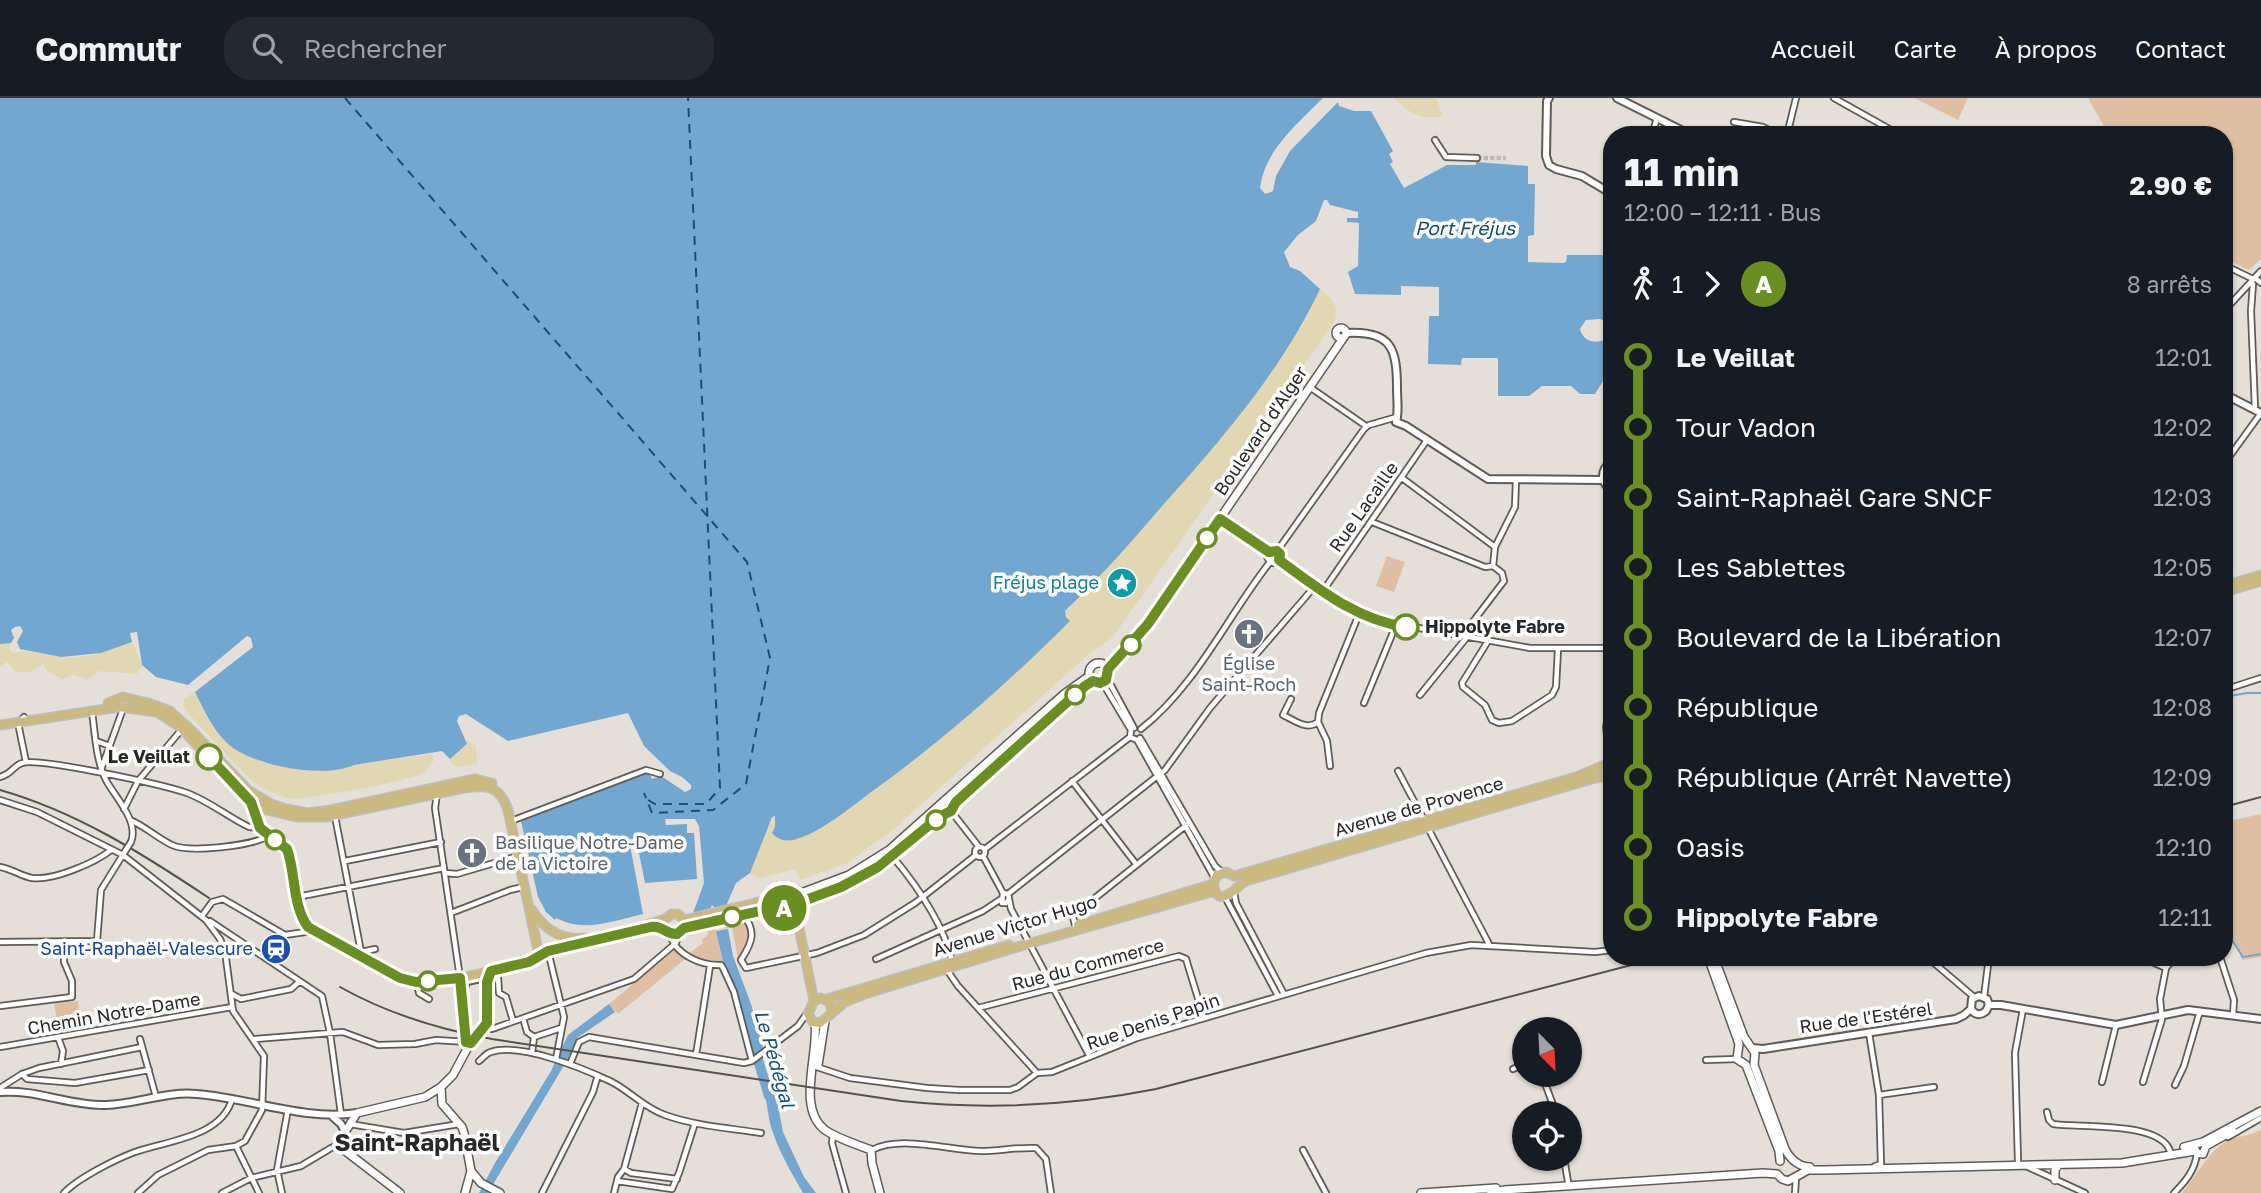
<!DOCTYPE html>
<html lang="fr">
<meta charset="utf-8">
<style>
body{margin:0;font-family:"Golos Text",sans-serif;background:#242831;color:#f1f3f6;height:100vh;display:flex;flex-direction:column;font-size:26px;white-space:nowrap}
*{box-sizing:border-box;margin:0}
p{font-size:23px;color:#9ea1a6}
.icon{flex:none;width:38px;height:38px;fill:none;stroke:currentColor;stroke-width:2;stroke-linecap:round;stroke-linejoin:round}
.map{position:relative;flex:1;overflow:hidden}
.details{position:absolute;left:1603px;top:28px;width:630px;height:840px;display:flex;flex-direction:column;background:#171b24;border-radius:28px;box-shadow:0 2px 5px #0004}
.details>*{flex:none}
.badge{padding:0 14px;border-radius:23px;font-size:24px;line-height:46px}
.needle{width:46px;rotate:156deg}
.buttons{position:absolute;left:1512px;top:919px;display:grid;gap:14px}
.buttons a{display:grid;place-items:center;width:70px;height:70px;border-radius:50%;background:#171b24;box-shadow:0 2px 5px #0004;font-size:35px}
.map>.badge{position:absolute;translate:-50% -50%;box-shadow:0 0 0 4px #fff}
.legs{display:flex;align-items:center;gap:10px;height:77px;padding:0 21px;font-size:23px}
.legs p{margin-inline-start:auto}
.overview{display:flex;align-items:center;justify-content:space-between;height:119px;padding:0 21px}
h1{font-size:38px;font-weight:700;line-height:52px}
ul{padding:0 21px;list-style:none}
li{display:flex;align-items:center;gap:24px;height:70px;font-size:26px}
li i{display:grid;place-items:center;width:10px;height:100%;margin:0 9px;background:currentColor}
li i::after{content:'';width:18px;height:18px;margin:-9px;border:5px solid;border-radius:50%;background:#171b24}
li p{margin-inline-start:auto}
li:first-child i{background:linear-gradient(#0000 50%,currentColor 0)}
li:last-child i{background:linear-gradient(currentColor 50%,#0000 0)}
header{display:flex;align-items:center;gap:42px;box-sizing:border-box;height:98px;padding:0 35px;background:#171b24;border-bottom:2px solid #363941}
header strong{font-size:33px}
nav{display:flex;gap:38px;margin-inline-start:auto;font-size:24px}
.search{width:490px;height:63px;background:#242831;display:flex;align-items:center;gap:18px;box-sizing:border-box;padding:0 24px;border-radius:28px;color:#9ea1a6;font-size:26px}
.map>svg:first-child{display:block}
</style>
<header>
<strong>Commutr</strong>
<div class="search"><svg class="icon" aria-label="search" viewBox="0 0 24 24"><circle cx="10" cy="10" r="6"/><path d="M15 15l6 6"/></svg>Rechercher</div>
<nav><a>Accueil</a><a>Carte</a><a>À propos</a><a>Contact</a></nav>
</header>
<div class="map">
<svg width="2261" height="1095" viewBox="0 0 2261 1095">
<rect width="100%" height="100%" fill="#e5dfda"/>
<!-- green -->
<path fill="#debfa4" d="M1914,0H1968L1958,22Z
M2088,0H2261V161L2249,172L2224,160V37H2109Z
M1387,458L1405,464L1394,494L1376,488Z
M2261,716V859L2242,862L2228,829L2224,825V724Z
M740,820L744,822C753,836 750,850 738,861L732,829L724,831L722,823Z
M714,831L716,832L723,865C711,866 698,864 689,855L703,845L702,841L707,838L708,832Z
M676,851L685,861L618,916L609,906Z
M78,903L81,932L59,936L54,905Z
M2261,1031V1095H2182C2193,1081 2210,1053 2225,1044C2236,1037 2251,1039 2261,1031Z"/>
<!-- sand -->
<path fill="#e1d7b2" d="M1394,0H1436L1443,18C1421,22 1410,16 1394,0Z
M1320,191C1333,201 1338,206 1335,223L1113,539L1089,556L895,730L847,765L800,782L795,771L759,780L750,775L771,719L776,718L775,729L785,743C816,739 843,715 868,697C940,645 1007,586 1069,523L1065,514L1093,487L1303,227Z
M132,544L142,567L137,576L100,573L88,581L73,577L62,581L47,573L43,566C33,573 28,577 14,573L8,564L0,568V546L11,545L9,552L13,555C27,550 44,557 61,559C85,562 110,552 132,544Z
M195,594L207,619L345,671L354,667L432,656L434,662C431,666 427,672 423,675C410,683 303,703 288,700C274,697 259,689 249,680L183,610L184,601Z
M466,642L476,648L477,666L457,669L452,666L450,661L467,647Z"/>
<!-- water -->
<path fill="#74a7d0" d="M0,0H1323C1297,26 1265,52 1260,90L1265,96L1273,93L1276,78L1290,53L1338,4L1339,8L1354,13H1371L1393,53L1389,56L1393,64L1390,66L1404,90L1447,67H1476V64L1528,68V86H1535L1534,137L1528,138V164L1563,165L1566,164L1567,157H1612V229L1610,225L1600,221L1586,222L1580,231C1584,247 1601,246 1612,238V280L1607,277L1595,296H1580L1571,288H1542L1529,298H1498V260H1462L1461,267L1428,266L1429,218H1439V189L1401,188V197L1355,196L1348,174L1358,168L1359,125L1347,124V120H1358V114L1330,107L1327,102H1324L1316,123L1298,137L1284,154L1290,169L1300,173L1320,191C1282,272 1222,341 1163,407C1131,444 1100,480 1065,513L1066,519L1070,523C1008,585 941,644 870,695C847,712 824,732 797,741C787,744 779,743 772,735L775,729V718L772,719L750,775L736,785L726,808L715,810L712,807L710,812L693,815L704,785L699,728L695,721H665L666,727L687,726V735H694L697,781L645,785L636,740L622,743L623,748L630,747L643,816C613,823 584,835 556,820L555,822L546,814L538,799L521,723L649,674L652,681L661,678L685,694L691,691V687L682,679L670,673L644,648L628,615L508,643L466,616L459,618L457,623L467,646L450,661L442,653L354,667C325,681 249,668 226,644C212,630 204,612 195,594L253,549L251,540L247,538L188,587L156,579L142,567L137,534L130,535L132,544L101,555L61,559L20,551L17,544L23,533L20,528L15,529L11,532L14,540L11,545L0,546Z
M728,831L733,858L751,906L763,950L753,958L735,893L723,864L716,833Z
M609,906L615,914L577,940L566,964L488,1095H479L495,1065L551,973L568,937Z
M762,985L769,986L777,1003L783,1034L804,1079L816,1095H803C791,1074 778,1052 771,1029C767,1014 767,999 762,985Z"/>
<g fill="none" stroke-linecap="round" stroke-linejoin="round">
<!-- stream -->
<path stroke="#74a7d0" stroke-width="2" d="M2224,599L2247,595H2261
M2224,830L2243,859L2261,856"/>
<!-- river -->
<path stroke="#74a7d0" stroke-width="10" d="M754,949L769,998"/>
<!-- ferry -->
<path stroke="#155078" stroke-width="2" stroke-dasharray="9 7" stroke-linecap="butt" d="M345,0L747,464L770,560L746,686L713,712L652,715L644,695
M648,702L655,706H706L720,690L688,0"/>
<!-- minor-tunnel -->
<path stroke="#c0bab6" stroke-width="4.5" stroke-dasharray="4.5 2" stroke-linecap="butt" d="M1477,60H1506"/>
<!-- minor casing -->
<g stroke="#605b56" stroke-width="8">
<path id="minor" d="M1834,0L1900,37
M1734,24L1763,29L1779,37
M1652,37L1657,20
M1787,37L1796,0
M1884,37L1887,30
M1435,42L1446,59L1477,60
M2224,167L2253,181
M2255,180L2261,185
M2251,184L2253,186L2251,213L2255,311
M2224,213L2261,173
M1311,290L1366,328
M2224,352L2233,353
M2224,366L2261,315
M1402,380L1495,449
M1221,421L1269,454
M1372,424L1485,469L1493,468L1502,475L1504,483L1462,538
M1277,453L1364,331L1369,327L1397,319
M1269,454L1267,459L1270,464L1274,465L1279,462
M1279,462L1349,510L1380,523L1530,550H1612
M1493,468L1495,449L1515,409L1516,382
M1323,493L1427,342
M1488,543L1462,585L1463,589L1485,607L1492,622L1499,625L1512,623L1552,597L1556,589L1558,551
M1107,580L1134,630
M1102,584L1131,632L1130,639L1137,642L1214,779
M2224,592L2261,580
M1420,597L1467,539
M1291,601L1283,617C1294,622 1307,633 1318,624
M1364,605L1396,527
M92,613C95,636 96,664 107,684C117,701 139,724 131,744
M24,619L18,625L26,664
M1141,631C1196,588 1227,519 1270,464
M1140,640L1215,768L1222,774
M96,643L110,648
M1611,666L1606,629L1612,602
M1330,668L1327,643L1318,624L1319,615L1359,516
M102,669L123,611
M1398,673L1424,722
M0,679C12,676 13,668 22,665C38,659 164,687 187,695C209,703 228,719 249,729L260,730
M1072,683L1136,766
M437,696L435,710L460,880
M0,702L37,714L123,757L206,822L220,841L225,853L233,913L264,958L262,1012L245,1043L236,1048L208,1052L158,1077L138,1095
M124,711L138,683L183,630
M951,713L979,749
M335,718L361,854L359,856
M130,722C145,728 157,740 172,747C189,755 253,748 267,738
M511,723L646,672L660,676
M1428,730L1489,846
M975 754a5 5 0 1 1 10 0a5 5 0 1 1-10 0Z
M985,751L1130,639
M983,758L1003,795
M893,759C918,789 943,825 952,863
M345,763L441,744
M0,769C12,771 21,778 32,780C52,783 95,765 111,752
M445,775L457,776L518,758
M1234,794L1236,805L1284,896
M1008,796L1165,672L1210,610L1315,488
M297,799L444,770
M1225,799L1278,898
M1009,801L1006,805H1002L1003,795L1008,796L1011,811L1090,959
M451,815L510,792L523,789
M743,817C757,833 752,845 741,862L746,870L817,855L864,837L915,805L976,757
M202,818L212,804L223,801L285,837L312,833
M210,823L322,898L330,935L341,1016
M1075,827L1073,819L1075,816L1189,725
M670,836C675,857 702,868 721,867L723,870L734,894L752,963
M0,844L97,843L101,792L124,755
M548,853L564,919L556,961
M361,854L375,851
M1927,859L1974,899
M2103,859L2112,864H2152L2166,870L2175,859
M2220,859L2234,902L2233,917
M876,861L983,813L1001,801
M947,872L958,888L1037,975
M498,879L499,895L506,899L513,923
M416,883L419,895L429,901
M232,896L241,901L291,891L299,884
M1984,899L1989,859
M0,908L72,899V883L64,864V844
M978,910L1179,858L1186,861L1204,920
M523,920L527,934L534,939L561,930
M486,929L492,931L634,881L676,845L679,835
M1869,935L1879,997L1881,1066L1875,1068
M58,939L63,953L61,966
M140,941L156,999
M255,941L343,934L378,947L415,946L436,942L467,944
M0,949L232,909
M532,955L534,939
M696,957L710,868
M1706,962L1737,961
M479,963C483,960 486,955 491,954C520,944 584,971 610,983C629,992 644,1010 665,1017C696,1028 729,1030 761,1035
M570,966L579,944L589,939L744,965L752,963L798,928L807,915
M817,969L850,980L927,990L959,992H1010L1018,989L1037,975
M1513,971L1524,966
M1037,975L1052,974L1137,940L1426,855L1471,847L1595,854L1612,852
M22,976L27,981L75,985L149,972
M1537,976L1546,988L1556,1015
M2102,984L2116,927
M2143,984L2162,921L2160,901L2166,870
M2175,987L2184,968L2200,913
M0,990L22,976L39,970L142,949
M1879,997L1934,989
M2047,1014L2049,1022L2053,1026C2079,1030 2160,1023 2170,1053
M350,1026L404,1035L459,1026
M833,1037L832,1045L846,1095
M2228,1039L2261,1020
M236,1048L259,1095
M872,1052C901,1037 948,1052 981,1053C999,1053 1017,1049 1036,1050L1046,1061L1051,1095
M1303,1052L1326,1095
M1564,1060L1568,1084
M2018,1063L2015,955L2023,911
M2026,1068L2085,1095
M624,1071L631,1075L677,1081
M617,1083L672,1091L679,1075L695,1025
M64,1095C78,1080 116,1061 135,1054C166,1043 222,1039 232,1001
M222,1095L251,1080L301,1068L331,1050L343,1045
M282,1095L277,1072L288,1011
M542,1095L593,994L597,980
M614,1095L618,1079L624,1071L642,1005
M1795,1095L1796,1080
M2174,1095C2186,1083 2195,1072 2197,1055"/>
</g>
<!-- tertiary casing -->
<g stroke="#605b56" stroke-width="10">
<path id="tertiary" d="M1549,0L1547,3L1546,58L1549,67L1556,71L1582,78L1612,96
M1617,0L1691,37
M1346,235C1392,232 1397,251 1397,291C1397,302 1399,314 1396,324L1406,328L1488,381L1603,382
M2224,296L2261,315
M1612,363C1600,372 1600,384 1612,393
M462,893L467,883L481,880L487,884
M1989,907H2001L2116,927L2188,912L2261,921
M1971,911L1972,901L1979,898L1987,901L1989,907
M1971,911C1975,917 1980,918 1986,913L1989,907
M1752,950L1763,951L1956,921L1964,917L1971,911
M0,994C36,991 70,1008 106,1007C136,1006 167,993 197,996C250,1000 304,1023 357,1015
M332,1018L341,1026L345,1034"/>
</g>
<!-- secondary casing -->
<g stroke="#605b56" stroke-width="10">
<path id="secondary" d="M1336 235a5 5 0 1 1 10 0a5 5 0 1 1-10 0Z
M1089 575a10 10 0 1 1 20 0a10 10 0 1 1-20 0Z
M1108,571L1148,526L1344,239
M801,795L849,777L889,752L1064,596L1089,578
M803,802L841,789L878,770L939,719L951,713L956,704L1093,583
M1708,859L1739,946L1737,961L1746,967
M1714,859L1744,939L1755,955L1754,967L1785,1051C1790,1061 1799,1069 1810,1069
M460,880L467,951
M815,925C819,956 796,1010 825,1032C838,1041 856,1046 871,1052L872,1065L880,1095
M818,967L825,923
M1746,967L1779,1053L1780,1063
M441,989L442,1006L462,1029L464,1035L471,1073L465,1095
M2184,1049L2203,1044L2261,1013
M2195,1051L2197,1055L2203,1056L2206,1048L2233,1033
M471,1073L481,1085L500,1095
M2055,1082V1072L2058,1067
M400,1095L344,1052L345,1034L357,1015L425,999L441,989L453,977L467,951L486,929L487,884L491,873
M1421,1095L1496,1090
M1491,1095L1504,1092L1763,1075L1777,1076L1782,1081L1788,1083L1808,1072H1824L2122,1065L2195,1053"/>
</g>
<!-- primary casing -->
<g stroke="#bfbebe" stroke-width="11">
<path id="primary" d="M2224,488L2261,477
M2224,494L2261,483
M108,605L123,599L148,605L170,613L190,631L248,692L271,706L286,711L308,715L331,712L475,681L492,685
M0,627L119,609L157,614L179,628L251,704L267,712L296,719H326L464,690C488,687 499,687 508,712L539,857
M251,704L260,730L287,751C295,776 292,808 308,829L400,880L416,883L466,879L529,864L548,853L654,828L664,830
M1234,778L1226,774L1217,777L1213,786C1219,813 1235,789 1246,783L1595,680L1612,677
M1234,778L1576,679L1612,664
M780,799C784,792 790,789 797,792L802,798L798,825L814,903
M532,812C544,831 562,843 585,840
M789,812L799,810
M684,822L780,799
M649,826L665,821L672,816H678L684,822
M663,827L666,833L674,836L682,833L684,825
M1078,827L1213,786
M684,829L783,808
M827,901L1009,847
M832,914L830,904L821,900L814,903L808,916L813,924L820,925L845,904L868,895L1024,847L1215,793"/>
</g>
<!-- minor -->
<use href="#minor" stroke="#fff" stroke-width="4.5"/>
<!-- tertiary -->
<use href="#tertiary" stroke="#fff" stroke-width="6"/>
<!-- secondary -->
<use href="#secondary" stroke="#fff" stroke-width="7"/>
<!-- primary -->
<use href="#primary" stroke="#cbb982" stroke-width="8"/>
<!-- rail -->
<path stroke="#54514e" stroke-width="2" d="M0,692C77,714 143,756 209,800
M2224,709L2261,699
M1653,866L1680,859
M340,889C388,916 437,931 492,941L901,1003C987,1012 1071,1008 1156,991L1662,859"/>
<!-- minor-bridge casing -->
<g stroke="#605b56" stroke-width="8" stroke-linecap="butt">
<path id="minor-bridge" d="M124,755L131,744"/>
</g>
<!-- minor-bridge -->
<use href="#minor-bridge" stroke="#fff" stroke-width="4.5"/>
</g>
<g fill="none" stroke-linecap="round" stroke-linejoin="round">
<!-- line-1 casing -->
<g stroke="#fff" stroke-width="16">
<path id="line-1" d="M209,659L251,704L260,730L287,751C296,776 292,807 308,829L400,880L416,884L460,880L466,944L471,945L487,925V884L491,873L529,864L548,853L651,829C663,827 666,837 677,836L684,830L783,808C790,815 800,813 803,803L841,789L878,769L939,719L951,713L956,704L1085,588L1093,583L1100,585L1106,582L1108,571L1148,526L1220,421L1269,454L1277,453L1280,456L1279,462C1319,491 1356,522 1406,529"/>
</g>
<!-- line-1 -->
<use href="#line-1" stroke="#6b8e23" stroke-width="10"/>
</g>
<!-- icons -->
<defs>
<g id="sight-disc" transform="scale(1.575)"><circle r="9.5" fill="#0f9aa8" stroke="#fff"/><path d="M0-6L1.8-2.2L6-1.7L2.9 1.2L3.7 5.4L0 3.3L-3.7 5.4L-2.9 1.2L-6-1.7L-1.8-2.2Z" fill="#fff"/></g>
<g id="church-disc" transform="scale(1.575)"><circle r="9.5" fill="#6b7280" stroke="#fff"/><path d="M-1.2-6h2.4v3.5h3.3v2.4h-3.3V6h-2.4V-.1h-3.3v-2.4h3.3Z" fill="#fff"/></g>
<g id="station-disc" transform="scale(1.575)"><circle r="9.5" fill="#1a4fb4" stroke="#fff"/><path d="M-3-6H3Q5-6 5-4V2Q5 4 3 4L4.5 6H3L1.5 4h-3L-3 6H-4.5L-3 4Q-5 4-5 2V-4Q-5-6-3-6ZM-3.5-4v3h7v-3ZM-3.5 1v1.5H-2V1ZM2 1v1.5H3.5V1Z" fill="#fff"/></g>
</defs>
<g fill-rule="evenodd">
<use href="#sight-disc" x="1122" y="485"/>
<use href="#church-disc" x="1249" y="536"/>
<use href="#church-disc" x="472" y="755"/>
<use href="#station-disc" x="276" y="851"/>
</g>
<!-- markers -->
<g fill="#fff" stroke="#6b8e23" stroke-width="3.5">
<circle cx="1207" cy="440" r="9"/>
<circle cx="1406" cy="529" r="12"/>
<circle cx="1131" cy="547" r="9"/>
<circle cx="1075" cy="597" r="9"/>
<circle cx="209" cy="659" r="12"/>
<circle cx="936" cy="722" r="9"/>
<circle cx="275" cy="742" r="9"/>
<circle cx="732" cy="819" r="9"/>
<circle cx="428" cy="883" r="9"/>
</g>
<g text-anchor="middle" stroke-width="7" stroke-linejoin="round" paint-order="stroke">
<!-- street labels -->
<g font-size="18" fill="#2a2826" stroke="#fff">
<text transform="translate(1261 333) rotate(-56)" y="6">Boulevard d'Alger</text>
<text transform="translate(1364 409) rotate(-55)" y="6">Rue Lacaille</text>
<text transform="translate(1419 709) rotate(-16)" y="6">Avenue de Provence</text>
<text transform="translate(1015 828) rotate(-17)" y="6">Avenue Victor Hugo</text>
<text transform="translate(1088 867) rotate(-15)" y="6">Rue du Commerce</text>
<text transform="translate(114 916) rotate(-10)" y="6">Chemin Notre-Dame</text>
<text transform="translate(1866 920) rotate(-8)" y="6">Rue de l'Estérel</text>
<text transform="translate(1153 924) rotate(-19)" y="6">Rue Denis Papin</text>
</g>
<!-- culture labels -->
<g font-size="18" fill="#0d838f" stroke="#fff" text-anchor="end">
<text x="1099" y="491">Fréjus plage</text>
</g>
<!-- stop labels -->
<g font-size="18" font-weight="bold" fill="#2a2826" stroke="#fff" text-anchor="start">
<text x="1425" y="535">Hippolyte Fabre</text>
<text x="190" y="665" text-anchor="end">Le Veillat</text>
</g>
<!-- worship labels -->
<g font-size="18" fill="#5b616d" stroke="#fff">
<text x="1249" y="572">Église<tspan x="1249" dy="21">Saint-Roch</tspan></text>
<text x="495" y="751" text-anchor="start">Basilique Notre-Dame<tspan x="495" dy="21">de la Victoire</tspan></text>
</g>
<!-- transit labels -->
<g font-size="18" fill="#164399" stroke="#fff" text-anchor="end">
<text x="253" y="857">Saint-Raphaël-Valescure</text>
</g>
<!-- water labels -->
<g font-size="19" font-style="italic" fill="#155078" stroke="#fff">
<text x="1465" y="137">Port Fréjus</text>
<text transform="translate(775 961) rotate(74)" y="7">Le Pédégal</text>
</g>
<!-- district labels -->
<g font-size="24" font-weight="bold" fill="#2a2826" stroke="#fff">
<text x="417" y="1053">Saint-Raphaël</text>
</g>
</g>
</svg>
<div class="buttons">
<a><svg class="needle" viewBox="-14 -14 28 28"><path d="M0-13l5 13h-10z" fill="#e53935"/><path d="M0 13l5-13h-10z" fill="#9ea1a6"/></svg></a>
<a><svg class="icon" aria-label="locate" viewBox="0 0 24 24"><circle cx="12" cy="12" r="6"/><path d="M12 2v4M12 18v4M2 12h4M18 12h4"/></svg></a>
</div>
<b class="badge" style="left:784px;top:810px;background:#6b8e23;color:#fff">A</b>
<section class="details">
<div class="overview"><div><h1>11 min</h1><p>12:00 – 12:11 · Bus</p></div><b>2.90 €</b></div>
<div class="legs"><svg class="icon" aria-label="walk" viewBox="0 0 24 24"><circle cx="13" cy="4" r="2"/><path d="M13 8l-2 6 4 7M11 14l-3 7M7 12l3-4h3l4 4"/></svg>1<svg class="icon" aria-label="forward" viewBox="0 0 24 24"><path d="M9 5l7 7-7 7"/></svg><b class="badge" style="background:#6b8e23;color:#fff">A</b><p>8 arrêts</p></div>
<ul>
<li><i style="color:#6b8e23"></i><b>Le Veillat</b><p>12:01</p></li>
<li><i style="color:#6b8e23"></i><span>Tour Vadon</span><p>12:02</p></li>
<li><i style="color:#6b8e23"></i><span>Saint-Raphaël Gare SNCF</span><p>12:03</p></li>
<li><i style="color:#6b8e23"></i><span>Les Sablettes</span><p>12:05</p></li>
<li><i style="color:#6b8e23"></i><span>Boulevard de la Libération</span><p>12:07</p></li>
<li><i style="color:#6b8e23"></i><span>République</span><p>12:08</p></li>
<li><i style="color:#6b8e23"></i><span>République (Arrêt Navette)</span><p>12:09</p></li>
<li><i style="color:#6b8e23"></i><span>Oasis</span><p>12:10</p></li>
<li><i style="color:#6b8e23"></i><b>Hippolyte Fabre</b><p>12:11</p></li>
</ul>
</section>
</div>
